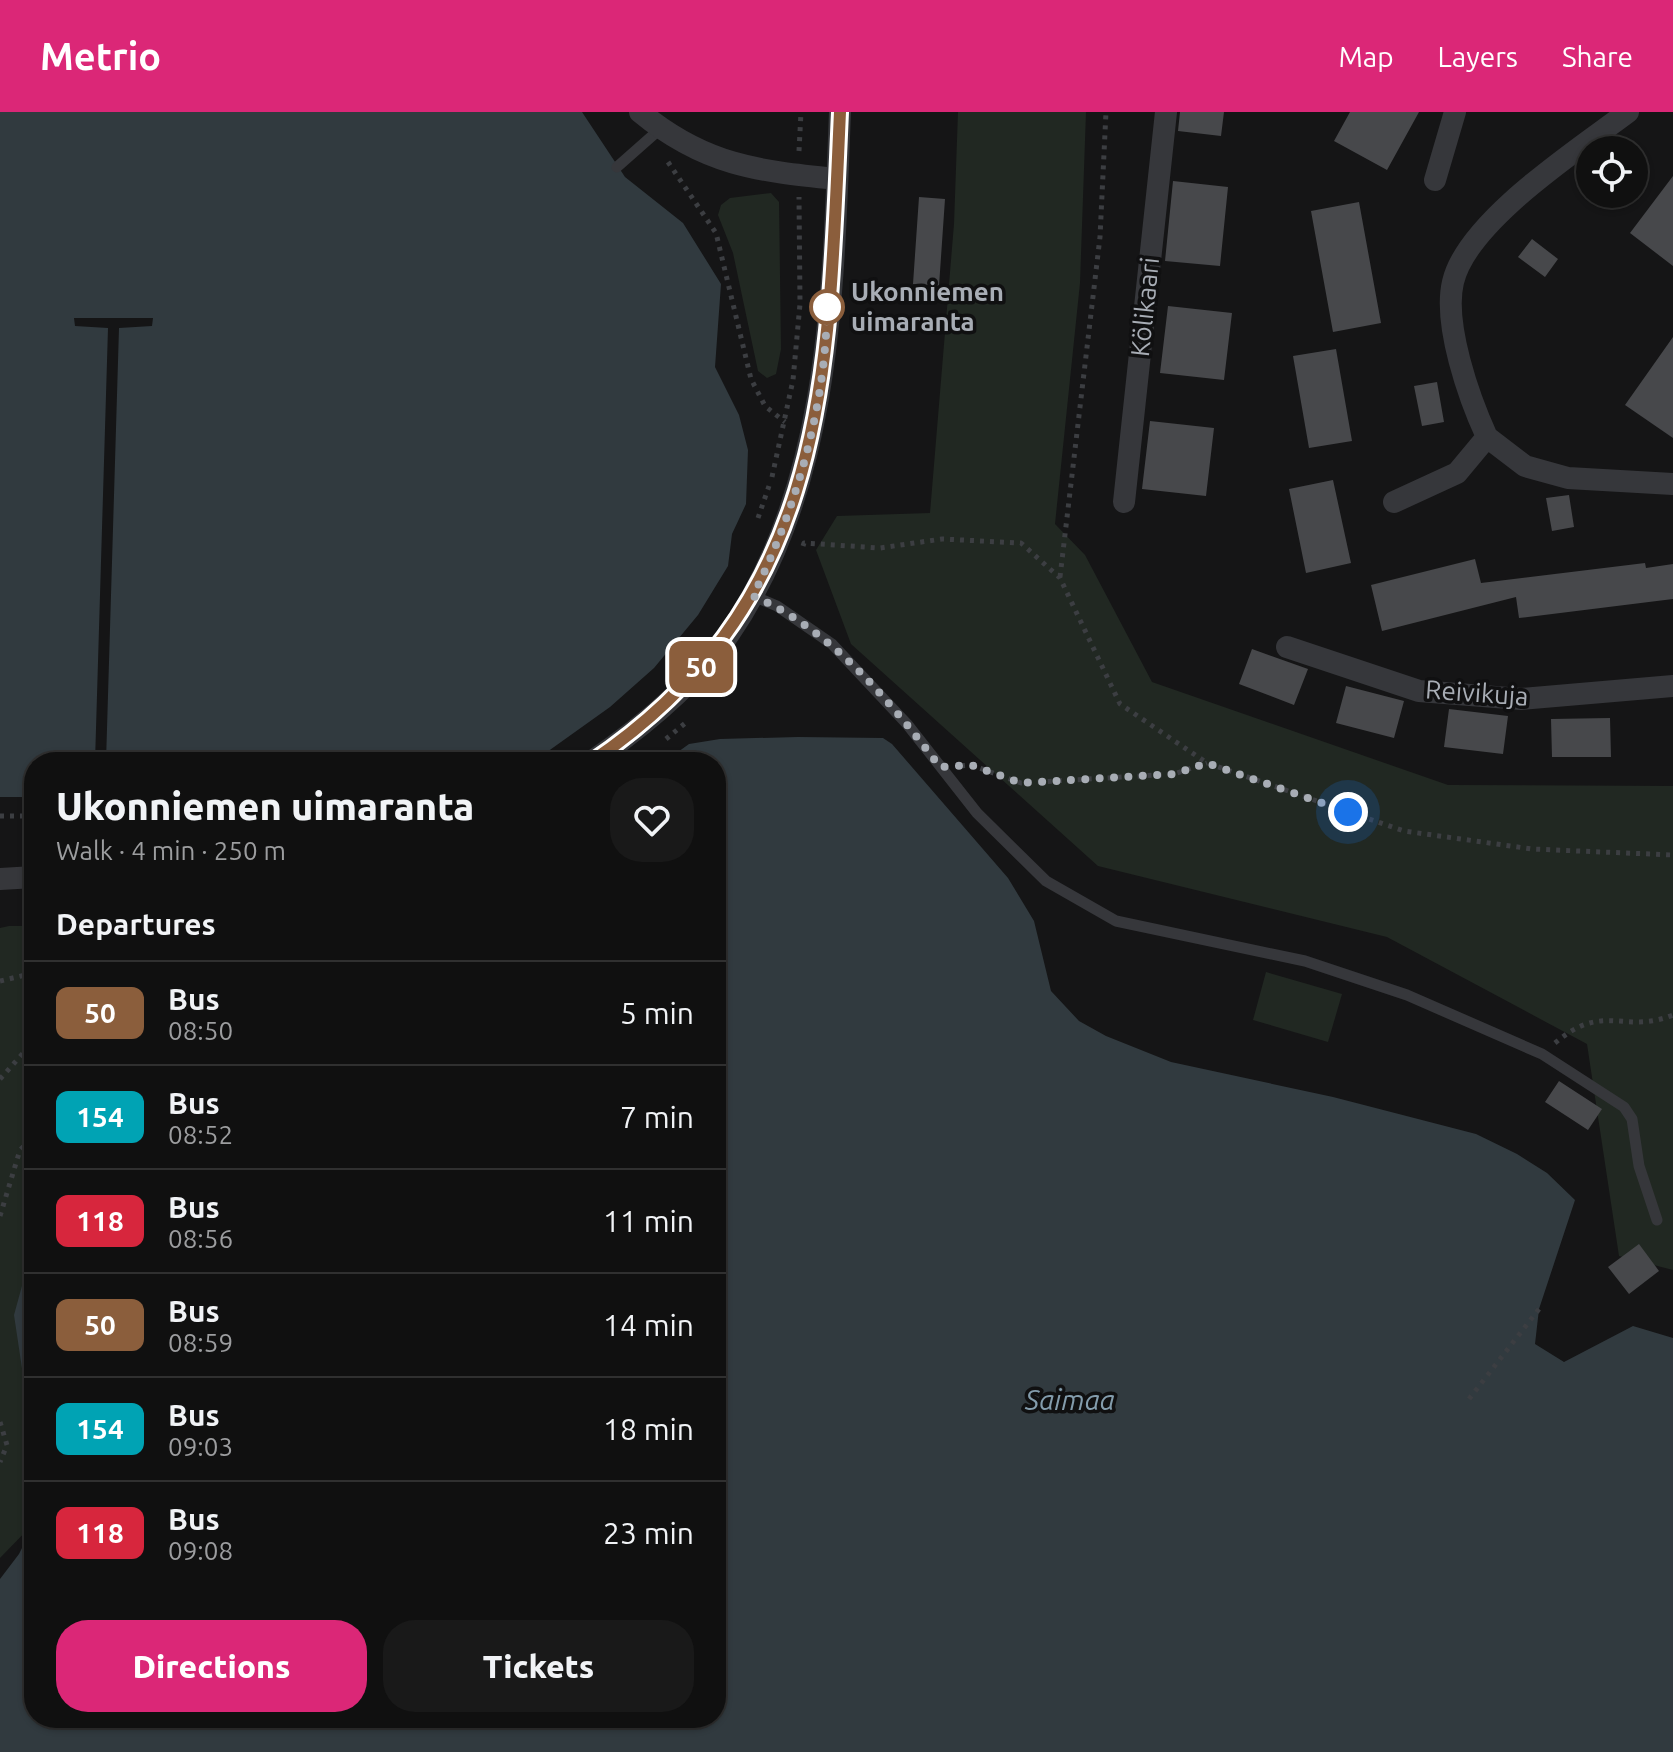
<!DOCTYPE html>
<meta charset="utf-8">
<style>
body{margin:0;font-family:Ubuntu,sans-serif;background:#191919;color:#f1f3f6;height:100vh;display:flex;flex-direction:column;font-size:30px;white-space:nowrap}
*{box-sizing:border-box;margin:0}
p{font-size:26px;color:#9c9d9f}
.icon{flex:none;width:44px;height:44px;fill:none;stroke:currentColor;stroke-width:2;stroke-linecap:round;stroke-linejoin:round}
.map{position:relative;flex:1;overflow:hidden}
.panel{position:absolute;left:24px;top:640px;width:702px;height:976px;display:flex;flex-direction:column;background:#101010;border-radius:32px;box-shadow:0 2px 6px #0004,0 0 0 2px #303030}
.panel>*{flex:none}
.badge{padding:0 16px;border-radius:12px;font-size:28px;line-height:52px}
.tools{position:absolute;left:1576px;top:24px;display:grid;gap:16px}
.tools a{display:grid;place-items:center;width:72px;height:72px;border-radius:50%;background:#101010;box-shadow:0 2px 6px #0004,0 0 0 2px #303030;font-size:40px}
.you{position:absolute;width:40px;height:40px;margin:-20px;border:6px solid #fff;border-radius:50%;background:#1a73e8;box-shadow:0 0 0 12px #1a73e833}
.map>.badge{position:absolute;translate:-50% -50%;box-shadow:0 0 0 4px #fff}
h2{padding:0 32px;font-size:30px;line-height:72px}
.round{display:grid;place-items:center;flex:none;width:84px;height:84px;border-radius:32px;background:#191919}
.head{display:flex;align-items:center;justify-content:space-between;height:136px;padding:0 32px}
h1{font-size:38px;font-weight:800;line-height:60px}
.action{display:flex;gap:16px;margin-top:auto;padding:16px 32px}
.action a{flex:1;height:92px;border-radius:32px;background:#db2777;color:#fff;font-size:32px;font-weight:800;line-height:92px;text-align:center}
.action a+a{background:#191919;color:#f1f3f6}
ul{padding:0;list-style:none}
li{display:flex;align-items:center;gap:24px;height:104px;padding:0 32px;border-top:2px solid #303030}
li div{flex:1}
li b{display:block;font-size:30px}
li em{font-style:normal}
li .badge{min-width:88px;font-weight:700;text-align:center}
header{display:flex;align-items:center;gap:48px;box-sizing:border-box;height:112px;padding:0 40px;background:#db2777;color:#fff}
header strong{font-size:38px}
nav{display:flex;gap:44px;margin-inline-start:auto;font-size:28px}
.map>svg:first-child{display:block}
</style>
<header>
<strong>Metrio</strong>
<nav><a>Map</a><a>Layers</a><a>Share</a></nav>
</header>
<div class="map">
<svg width="1673" height="1640" viewBox="0 0 1673 1640">
<rect width="100%" height="100%" fill="#151516"/>
<!-- green -->
<path fill="#212822" d="M958,0H1086L1080,171L1055,412L1085,443L1152,570L1448,673L1673,674V1158L1619,1144L1587,932L1387,825L1098,754L851,532L816,438L837,404L930,401L954,112Z
M771,81L779,90L781,237L776,262L767,266L758,259L733,141L718,103L721,93L730,86Z
M9,814H34V1411L0,1446V816Z
M1266,860L1342,882L1328,930L1253,908Z"/>
<!-- water -->
<path fill="#313a3f" d="M0,0H582L625,65L683,111L721,172L715,255L739,303L748,338L746,392L732,422L728,454L698,503L654,556L610,595L533,650H34V685H0Z
M798,625L883,626L892,632L1008,766L1034,809L1051,879L1079,909L1106,924L1171,950L1333,985L1476,1022L1517,1042L1547,1061L1575,1088L1539,1197L1535,1232L1564,1250L1633,1214L1673,1226V1640H0V1467L19,1442L34,1412V1606H716V650H664L689,632L720,627Z
M34,1130V1381L33,1330L14,1203Z"/>
<!-- pier -->
<path fill="#151516" d="M74,206H153L152,214L119,216L106,650H95L108,216L75,214Z"/>
<!-- building -->
<path fill="#47484b" d="M1180,0H1224L1221,24L1178,19Z
M1350,0H1419L1387,58L1334,29Z
M1673,64V154L1630,121Z
M1173,69L1228,75L1220,154L1165,149Z
M919,85L945,87L939,174L913,172Z
M1359,90L1381,211L1333,220L1311,99Z
M1532,127L1558,147L1545,165L1518,145Z
M1168,194L1232,201L1224,268L1160,261Z
M1673,225V326L1625,293Z
M1336,237L1352,329L1309,336L1293,244Z
M1437,270L1444,310L1422,314L1414,274Z
M1150,309L1214,316L1206,384L1142,377Z
M1333,368L1351,451L1306,461L1289,377Z
M1569,383L1574,415L1552,419L1546,386Z
M1475,447L1481,471L1645,451L1646,456L1673,452V487L1519,506L1516,485L1382,519L1371,473Z
M1252,537L1308,557L1294,593L1239,572Z
M1346,574L1404,589L1394,626L1336,611Z
M1449,597L1508,604L1503,642L1444,635Z
M1610,606L1611,645H1552L1551,607Z
M1559,969L1602,997L1588,1018L1545,990Z
M1639,1132L1659,1159L1629,1182L1608,1155Z"/>
<g fill="none" stroke-linecap="round" stroke-linejoin="round">
<!-- path -->
<path stroke="#3c3e42" stroke-width="5" stroke-dasharray="4 6" stroke-linecap="butt" d="M799,39L801,0
M668,50L716,121L751,267L765,294L785,310
M772,365L793,268L800,192L799,85
M758,406L769,374
M803,434L804,431L880,436L942,427L1021,431L1060,466L1120,592L1207,651L1404,719L1532,737L1673,743
M1060,465L1100,125L1106,0
M666,627L689,608
M554,650L570,640
M961,654L971,653L1021,671L1174,662L1207,651
M0,704H34
M0,869L34,861
M1555,931C1604,889 1623,923 1673,903
M0,967L34,929
M0,1104L20,1038L34,1024
M1469,1287L1539,1197
M0,1310L7,1333L0,1350"/>
<!-- lane -->
<path stroke="#36373b" stroke-width="11" d="M617,55L660,17
M753,484L777,494L832,532L907,612L977,701L1046,769L1116,809L1305,849L1407,883L1542,942L1624,995L1632,1007L1639,1054L1657,1108"/>
<!-- street -->
<path stroke="#36373b" stroke-width="22" d="M640,0C704,53 757,59 837,67
M1435,68L1455,0
M1487,325L1525,354L1568,366L1673,372
M1124,390L1166,0
M1394,390L1457,361L1487,325C1469,286 1443,212 1453,170C1467,109 1579,37 1628,0
M1287,535L1419,579L1521,587L1673,574
M591,650C641,616 694,573 729,522C832,372 833,176 840,0
M0,767L34,765"/>
</g>
<g fill="none" stroke-linecap="round" stroke-linejoin="round">
<!-- line casing -->
<g stroke="#fff" stroke-width="18">
<path id="line" d="M591,650C831,488 828,261 840,0"/>
</g>
<!-- line -->
<use href="#line" stroke="#8b5e3c" stroke-width="12"/>
<!-- walk -->
<path stroke="#a8adb5" stroke-width="8" stroke-dasharray="0 14.4" d="M827,195C826,293 797,395 753,484C832,518 889,588 940,655L971,653L1021,671L1174,662L1207,651L1348,700"/>
</g>
<!-- markers -->
<circle fill="#fff" stroke="#8b5e3c" stroke-width="4" cx="827" cy="195" r="16"/>
<g text-anchor="middle" stroke-width="7" stroke-linejoin="round" paint-order="stroke">
<!-- stop labels -->
<g font-size="26" font-weight="bold" fill="#a8adb5" stroke="#101011" text-anchor="start">
<text x="851" y="189">Ukonniemen<tspan x="851" dy="30">uimaranta</tspan></text>
</g>
<!-- street labels -->
<g font-size="26" fill="#a8adb5" stroke="#101011">
<text transform="translate(1145 195) rotate(-84)" y="9">Kölikaari</text>
<text transform="translate(1477 581) rotate(4)" y="9">Reivikuja</text>
</g>
<!-- water labels -->
<g font-size="28" font-style="italic" fill="#839cac" stroke="#101011">
<text x="1070" y="1298">Saimaa</text>
</g>
</g>
</svg>
<div class="tools">
<a><svg class="icon" aria-label="locate" viewBox="0 0 24 24"><circle cx="12" cy="12" r="6"/><path d="M12 2v4M12 18v4M2 12h4M18 12h4"/></svg></a>
</div>
<div class="you" style="left:1348px;top:700px"></div>
<b class="badge" style="left:701px;top:555px;background:#8b5e3c;color:#fff">50</b>
<section class="panel">
<div class="head"><div><h1>Ukonniemen uimaranta</h1><p>Walk · 4 min · 250 m</p></div><a class="round"><svg class="icon" aria-label="heart" viewBox="0 0 24 24"><path d="M12 20l-8-8c-3-5 5-10 8-4 3-6 11-1 8 4z"/></svg></a></div>
<h2>Departures</h2>
<ul>
<li><span class="badge" style="background:#8b5e3c;color:#fff">50</span><div><b>Bus</b><p>08:50</p></div><em>5 min</em></li>
<li><span class="badge" style="background:#00a3b4;color:#fff">154</span><div><b>Bus</b><p>08:52</p></div><em>7 min</em></li>
<li><span class="badge" style="background:#d7263d;color:#fff">118</span><div><b>Bus</b><p>08:56</p></div><em>11 min</em></li>
<li><span class="badge" style="background:#8b5e3c;color:#fff">50</span><div><b>Bus</b><p>08:59</p></div><em>14 min</em></li>
<li><span class="badge" style="background:#00a3b4;color:#fff">154</span><div><b>Bus</b><p>09:03</p></div><em>18 min</em></li>
<li><span class="badge" style="background:#d7263d;color:#fff">118</span><div><b>Bus</b><p>09:08</p></div><em>23 min</em></li>
</ul>
<div class="action"><a>Directions</a><a>Tickets</a></div>
</section>
</div>
